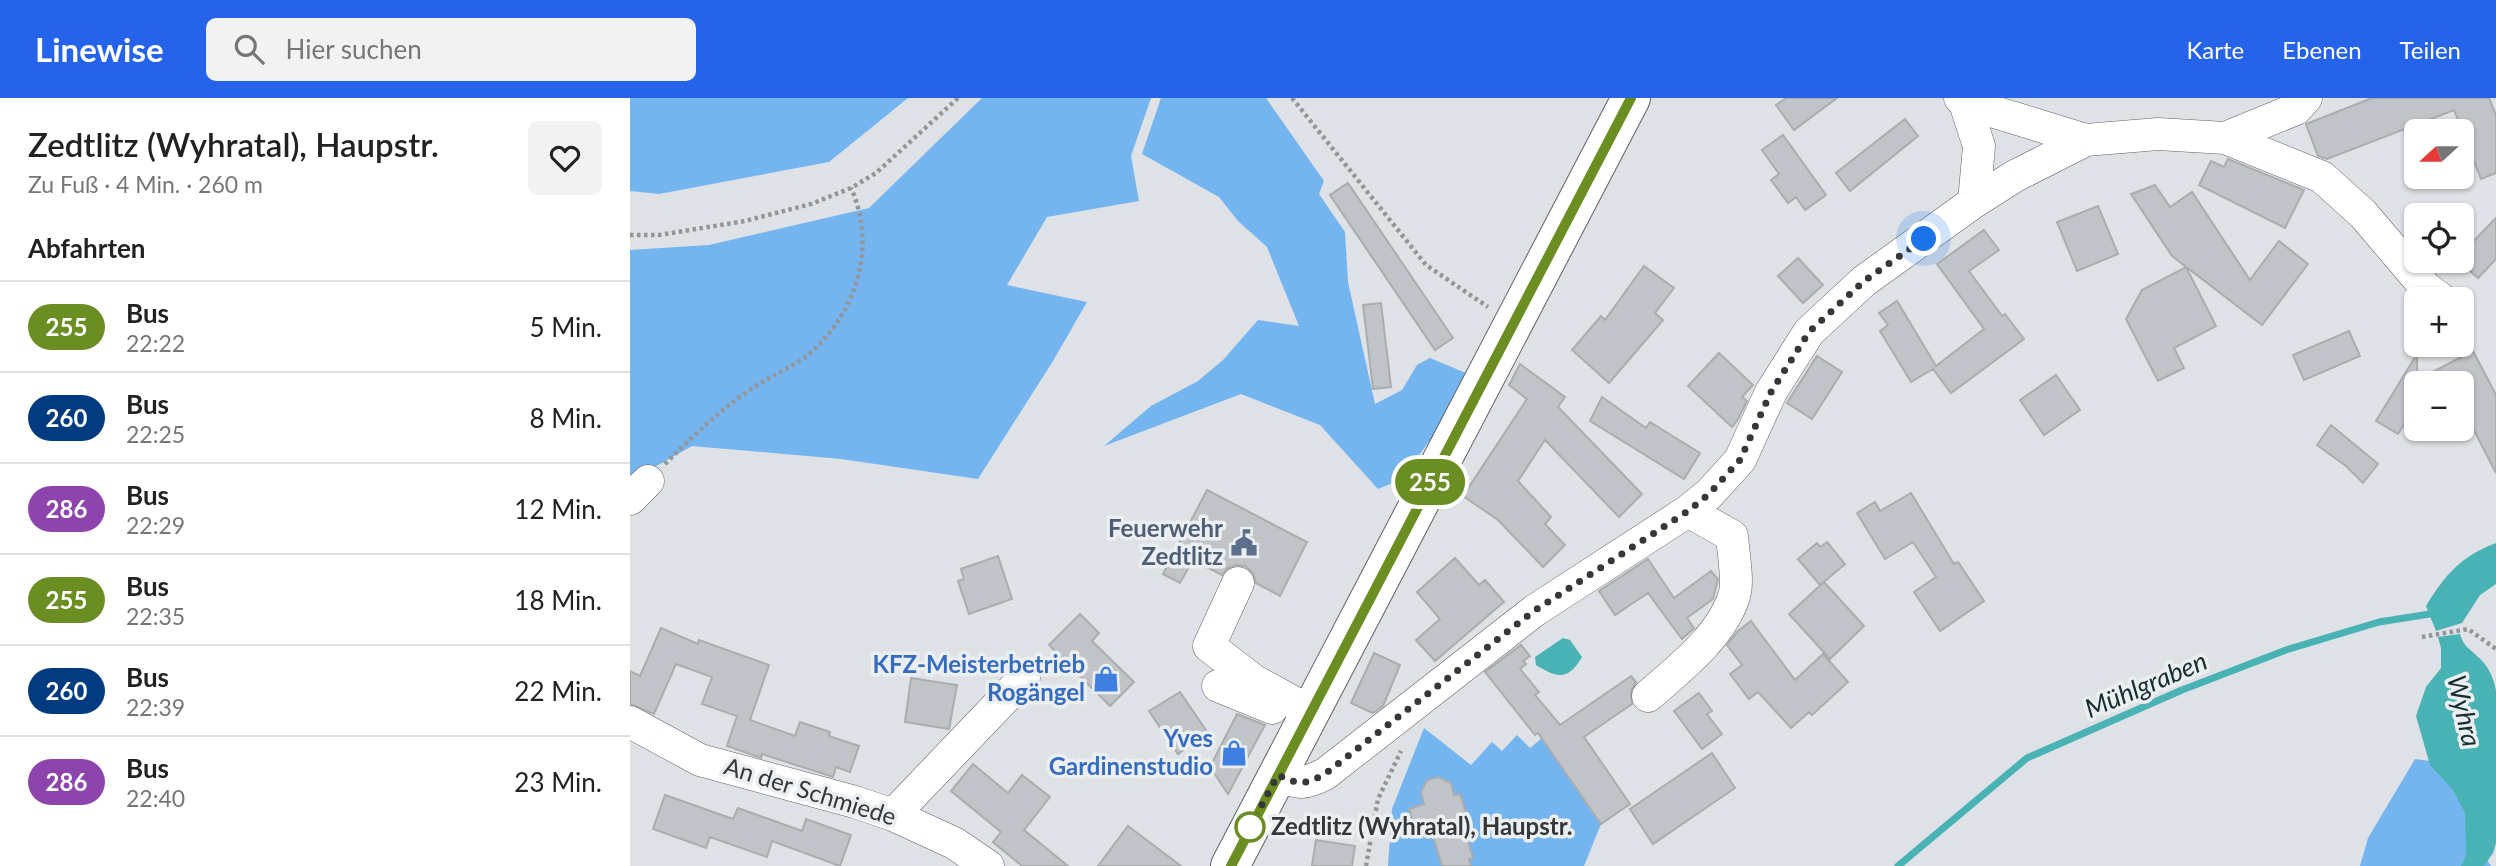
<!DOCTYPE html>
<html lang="de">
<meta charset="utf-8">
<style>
body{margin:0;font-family:Lato,sans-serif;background:#f2f2f2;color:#222;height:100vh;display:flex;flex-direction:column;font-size:26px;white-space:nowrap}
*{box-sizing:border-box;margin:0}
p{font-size:23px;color:#767676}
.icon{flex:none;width:38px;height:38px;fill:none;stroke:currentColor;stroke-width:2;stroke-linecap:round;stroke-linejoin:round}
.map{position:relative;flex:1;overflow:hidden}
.drawer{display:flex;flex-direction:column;background:#fff;width:630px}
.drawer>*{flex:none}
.badge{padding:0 14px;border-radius:23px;font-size:24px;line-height:46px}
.needle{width:46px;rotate:249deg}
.tools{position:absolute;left:1774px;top:21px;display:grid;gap:14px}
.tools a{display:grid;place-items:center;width:70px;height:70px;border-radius:10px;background:#fff;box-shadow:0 2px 5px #0004;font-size:35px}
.you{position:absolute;width:35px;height:35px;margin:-18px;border:5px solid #fff;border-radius:50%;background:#1a73e8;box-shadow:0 0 0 10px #1a73e833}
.map>.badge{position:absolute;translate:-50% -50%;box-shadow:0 0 0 4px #fff}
h2{padding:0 28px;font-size:26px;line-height:63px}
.round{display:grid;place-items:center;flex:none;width:74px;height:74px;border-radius:10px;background:#f2f2f2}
.headline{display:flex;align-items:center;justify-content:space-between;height:119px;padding:0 28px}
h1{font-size:33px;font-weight:600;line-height:52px}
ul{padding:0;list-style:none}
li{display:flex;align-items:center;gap:21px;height:91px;padding:0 28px;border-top:2px solid #e0e0e0}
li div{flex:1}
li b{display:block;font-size:26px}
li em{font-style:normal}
li .badge{min-width:77px;font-weight:700;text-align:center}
header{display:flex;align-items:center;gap:42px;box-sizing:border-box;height:98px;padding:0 35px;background:#2563eb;color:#fff}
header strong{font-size:33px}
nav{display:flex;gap:38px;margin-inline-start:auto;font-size:24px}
.search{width:490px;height:63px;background:#f2f2f2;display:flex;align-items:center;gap:18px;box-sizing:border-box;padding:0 24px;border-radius:10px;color:#767676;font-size:26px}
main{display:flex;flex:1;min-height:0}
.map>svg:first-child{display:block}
</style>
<header>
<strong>Linewise</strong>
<div class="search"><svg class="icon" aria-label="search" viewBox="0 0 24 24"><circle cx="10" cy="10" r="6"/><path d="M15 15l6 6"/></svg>Hier suchen</div>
<nav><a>Karte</a><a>Ebenen</a><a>Teilen</a></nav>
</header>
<main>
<section class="drawer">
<div class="headline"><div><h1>Zedtlitz (Wyhratal), Haupstr.</h1><p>Zu Fuß · 4 Min. · 260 m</p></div><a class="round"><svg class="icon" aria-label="heart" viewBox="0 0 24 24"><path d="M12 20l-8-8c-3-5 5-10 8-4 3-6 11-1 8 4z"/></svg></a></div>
<h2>Abfahrten</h2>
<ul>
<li><span class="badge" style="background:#6b8e23;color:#fff">255</span><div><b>Bus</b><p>22:22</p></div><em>5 Min.</em></li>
<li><span class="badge" style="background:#003b80;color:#fff">260</span><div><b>Bus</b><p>22:25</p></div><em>8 Min.</em></li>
<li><span class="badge" style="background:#8e44ad;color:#fff">286</span><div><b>Bus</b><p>22:29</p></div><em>12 Min.</em></li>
<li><span class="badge" style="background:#6b8e23;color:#fff">255</span><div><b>Bus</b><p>22:35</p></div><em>18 Min.</em></li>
<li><span class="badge" style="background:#003b80;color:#fff">260</span><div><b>Bus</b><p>22:39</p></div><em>22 Min.</em></li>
<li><span class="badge" style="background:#8e44ad;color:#fff">286</span><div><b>Bus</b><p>22:40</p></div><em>23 Min.</em></li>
</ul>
</section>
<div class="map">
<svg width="1866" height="768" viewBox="0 0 1866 768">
<rect width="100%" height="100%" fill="#dee1e5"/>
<!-- green -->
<path fill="#74b5f0" d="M0,0H278L199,64L29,96L0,93Z
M352,0H521L501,58L509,103L417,119L377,187L457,204L423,263L348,381L211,361L62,348L0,383V152L79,147L239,110Z
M531,0H636L694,83L689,96L715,134L718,184L745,306L772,292L787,267L800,260L836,275L805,335L772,381L748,391L690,327L611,296L474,348L521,308L568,283L593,262L628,222L669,228L637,149L608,123L589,99L512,56Z
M794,630L841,667L862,644L872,653L887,637L900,650L912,640L971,726L954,768H758L762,711Z
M1785,661L1814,665L1852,702L1844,742L1861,768H1730L1738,740Z"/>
<!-- water -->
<path fill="#48b2b5" d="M1866,445V486L1850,497L1832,525L1806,533L1796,508C1815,477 1831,458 1866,445Z
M1830,536C1834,549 1838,549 1847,558C1858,567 1864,580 1866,593V745L1863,755L1854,768H1831L1836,758L1835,715L1823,692L1800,667L1786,618L1796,589L1811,570V550L1808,539Z
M933,540L940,542L952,559C938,583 927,580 906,567L905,559Z"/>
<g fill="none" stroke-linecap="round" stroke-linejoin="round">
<!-- stream -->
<path stroke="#48b2b5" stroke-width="7" d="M1268,768L1397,660L1552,592L1656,552L1749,524L1806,515"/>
</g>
<!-- building -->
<path fill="#c0c3c7" stroke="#a9adb0" stroke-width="2" d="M1156,0H1207L1164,32L1146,7Z
M1742,0H1859L1866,17V75L1851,81L1824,12L1697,61L1688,58L1676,26Z
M1275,21L1288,38L1220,93L1206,75Z
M1153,37L1196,97L1175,112L1166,99L1158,105L1141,82L1149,76L1132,52Z
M1598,61L1674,92L1655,130L1569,87L1581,63L1594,69Z
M718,85L823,240L805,252L700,97Z
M1525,87L1540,109L1562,94L1620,182L1649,143L1678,166L1632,227L1542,158L1501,96Z
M1468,108L1488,156L1447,173L1427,124Z
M1866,120V161L1848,180L1829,163H1832V155Z
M1354,132L1369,152L1339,173L1372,218L1375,216L1394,241L1321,295L1303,271L1281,284L1250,233L1258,227L1249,215L1267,203L1306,268L1354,231L1307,166Z
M1168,160L1193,187L1173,205L1148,178Z
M1014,168L1044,190L1025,215L1033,222L979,285L942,252L971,218L975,222Z
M1556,169L1586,228L1544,250L1554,270L1528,283L1496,221L1512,192Z
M751,205L761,289L743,291L733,207Z
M1719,233L1730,258L1674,282L1663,257Z
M1843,253L1866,297V375L1832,309V285H1787V306L1768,336L1746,323L1787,256V282Z
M1089,255L1123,287L1112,299L1117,303L1107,323L1102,329L1058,288Z
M1187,258L1212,274L1182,321L1157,305Z
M890,266L935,299L928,309L1012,396L989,419L915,342L888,383L921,419L915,426L935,447L913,469L868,422L833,398L897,301L879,287Z
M1426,277L1450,312L1414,337L1390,302Z
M972,299L1016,330L1020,324L1070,355L1054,381L960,323Z
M1701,327L1748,366L1733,385L1716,368L1687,347Z
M577,392L677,444L650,498L626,485L623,475L615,468L606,467L598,470L592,477L563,462L550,485L533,476Z
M1281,395L1324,466L1328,464L1354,503L1310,533L1284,494L1306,479L1283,444L1255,461L1227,415L1245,404L1250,413Z
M1197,444L1215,466L1190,487L1168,461L1187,445L1190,449Z
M368,458L382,501L339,516L328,483L334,481L331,471Z
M825,460L849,487L855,482L874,504L805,563L786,542L810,521L787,494Z
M1018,461L1044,500L1081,473L1088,481L1083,501L1057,520L1064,530L1052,541L1018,495L985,517L969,493Z
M1194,484L1234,528L1200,561L1159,516Z
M450,516L469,535L462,543L504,584L480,608L419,547Z
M1121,523L1165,582L1193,556L1218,584L1182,617L1179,614L1161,630L1128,594L1119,601L1100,576L1112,567L1097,547L1108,533Z
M31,530L68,546L69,542L139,567L120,622L165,638L170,624L200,634L199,638L229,648L220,674L206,669L203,679L132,656L131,660L97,648L107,618L72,606L82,579L46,566L24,616L0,606V573L10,578Z
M891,547L900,558L893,563L896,566L890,571L909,594L905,597L930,627L1001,578L1006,584L1001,593L1002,606L954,639L1000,706L971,726L908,635L905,637L855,574Z
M744,555L770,567L753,608L743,615L721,605Z
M281,580L327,587L319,631L275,624Z
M550,594L578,635L548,656L519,613Z
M1069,595L1082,613L1077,616L1092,636L1072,651L1044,613Z
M607,616L635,627L598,696L580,669Z
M1082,655L1105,690L1023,746L1000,711Z
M343,666L378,695L392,677L420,699L394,732L438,768H392L363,744L371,734L321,693Z
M808,679L821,685L824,697L830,696L836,714L830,716L843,760L839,761L841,768H812L799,725L784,729L779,711L794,706L791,694L797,682Z
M35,697L103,721L108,710L172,733L176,721L221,737L210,768L142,743L137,759L80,739L76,750L23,731Z
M498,728L551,768H468Z
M686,742L725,748L722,768H682Z"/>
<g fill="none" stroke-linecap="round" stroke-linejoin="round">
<!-- minor casing -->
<g stroke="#5e6164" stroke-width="33">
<path id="minor" d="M1330,0L1335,5L1456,42
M1335,5L1349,48L1344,104
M1595,40L1666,11L1676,0
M0,401L18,383
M608,485L579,548L623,582L681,614
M588,588L642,610
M1018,598C1048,572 1092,538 1104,498C1109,484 1103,454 1102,438L1058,413
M0,624L70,662L225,704L263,717L324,745L358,768
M648,677C670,687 674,686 695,676L904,513L1058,413L1079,396L1110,362L1141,294L1179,234L1234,183L1344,104L1385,78L1456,42L1528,36L1595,40L1692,79L1733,116L1796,190L1811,201
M263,717L394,580"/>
</g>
<!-- major casing -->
<g stroke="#5e6164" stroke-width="40">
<path id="major" d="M600,768L1001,0"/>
</g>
<!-- path -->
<path stroke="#939598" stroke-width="4.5" stroke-dasharray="3.5 3.5" stroke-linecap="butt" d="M662,0L796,167L858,209
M0,137H29L115,123L181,106L221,90L246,75L328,0
M35,366C62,339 92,310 124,289C142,277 164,269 180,255C227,214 247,148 221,90
M1792,539L1838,531L1866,551
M736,768L748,701L771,653"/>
<!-- minor -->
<use href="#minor" stroke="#fff" stroke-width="32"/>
<!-- major -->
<use href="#major" stroke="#fff" stroke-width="38"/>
</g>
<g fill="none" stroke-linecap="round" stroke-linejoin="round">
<!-- line casing -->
<g stroke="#fff" stroke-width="16">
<path id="line" d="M601,768L1001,0"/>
</g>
<!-- line -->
<use href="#line" stroke="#6b8e23" stroke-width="10"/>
<!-- walk -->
<path stroke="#363739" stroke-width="7" stroke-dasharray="0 12.6" d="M620,729L648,677C670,687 674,687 695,676L904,513L1058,413L1079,396L1110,362L1141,294L1179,234L1234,183L1294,141"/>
</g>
<!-- icons -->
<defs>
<g id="civic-bare" transform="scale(2.1)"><path d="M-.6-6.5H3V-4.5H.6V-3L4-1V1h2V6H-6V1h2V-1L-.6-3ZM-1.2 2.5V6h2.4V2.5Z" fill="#5c6f8a" stroke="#ebeff2" stroke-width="2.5" paint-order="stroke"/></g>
<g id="shop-bare" transform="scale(2.1)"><path d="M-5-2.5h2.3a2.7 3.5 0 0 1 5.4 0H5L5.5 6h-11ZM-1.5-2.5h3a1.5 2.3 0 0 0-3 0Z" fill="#3f7fe0" stroke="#ebeff2" stroke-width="2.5" paint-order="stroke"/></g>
</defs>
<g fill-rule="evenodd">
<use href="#civic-bare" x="614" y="445"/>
<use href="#shop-bare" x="476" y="581"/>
<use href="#shop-bare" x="604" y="655"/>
</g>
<!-- markers -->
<circle fill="#fff" stroke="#6b8e23" stroke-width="3.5" cx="620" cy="729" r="14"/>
<g text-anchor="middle" stroke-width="7" stroke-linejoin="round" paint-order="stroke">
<!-- service labels -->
<g font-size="24" font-weight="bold" fill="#4e5e75" stroke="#ebeff2" text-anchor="end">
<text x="593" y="439">Feuerwehr<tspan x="593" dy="28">Zedtlitz</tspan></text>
</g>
<!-- shop labels -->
<g font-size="24" font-weight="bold" fill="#366cbe" stroke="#ebeff2" text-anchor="end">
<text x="455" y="575">KFZ-Meisterbetrieb<tspan x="455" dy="28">Rogängel</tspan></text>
<text x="583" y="649">Yves<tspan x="583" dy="28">Gardinenstudio</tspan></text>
</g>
<!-- street labels -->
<g font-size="24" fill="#363739" stroke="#ebeff2">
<text transform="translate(180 694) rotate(17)" y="8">An der Schmiede</text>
</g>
<!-- stop labels -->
<g font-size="24" font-weight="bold" fill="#363739" stroke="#ebeff2" text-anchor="start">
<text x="641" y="737">Zedtlitz (Wyhratal), Haupstr.</text>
</g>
<!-- water labels -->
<g font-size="26" font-style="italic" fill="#162e2f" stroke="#ebeff2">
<text transform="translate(1516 587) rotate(-23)" y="9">Mühlgraben</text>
<text transform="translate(1834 613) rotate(77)" y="9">Wyhra</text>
</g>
</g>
</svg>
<div class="tools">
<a><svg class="needle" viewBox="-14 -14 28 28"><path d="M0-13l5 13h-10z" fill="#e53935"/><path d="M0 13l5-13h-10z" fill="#767676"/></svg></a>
<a><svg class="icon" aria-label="locate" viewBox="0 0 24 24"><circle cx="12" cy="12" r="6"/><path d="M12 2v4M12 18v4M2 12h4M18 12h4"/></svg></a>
<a>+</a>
<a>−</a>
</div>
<div class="you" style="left:1294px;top:141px"></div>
<b class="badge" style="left:800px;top:384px;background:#6b8e23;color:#fff">255</b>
</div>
</main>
